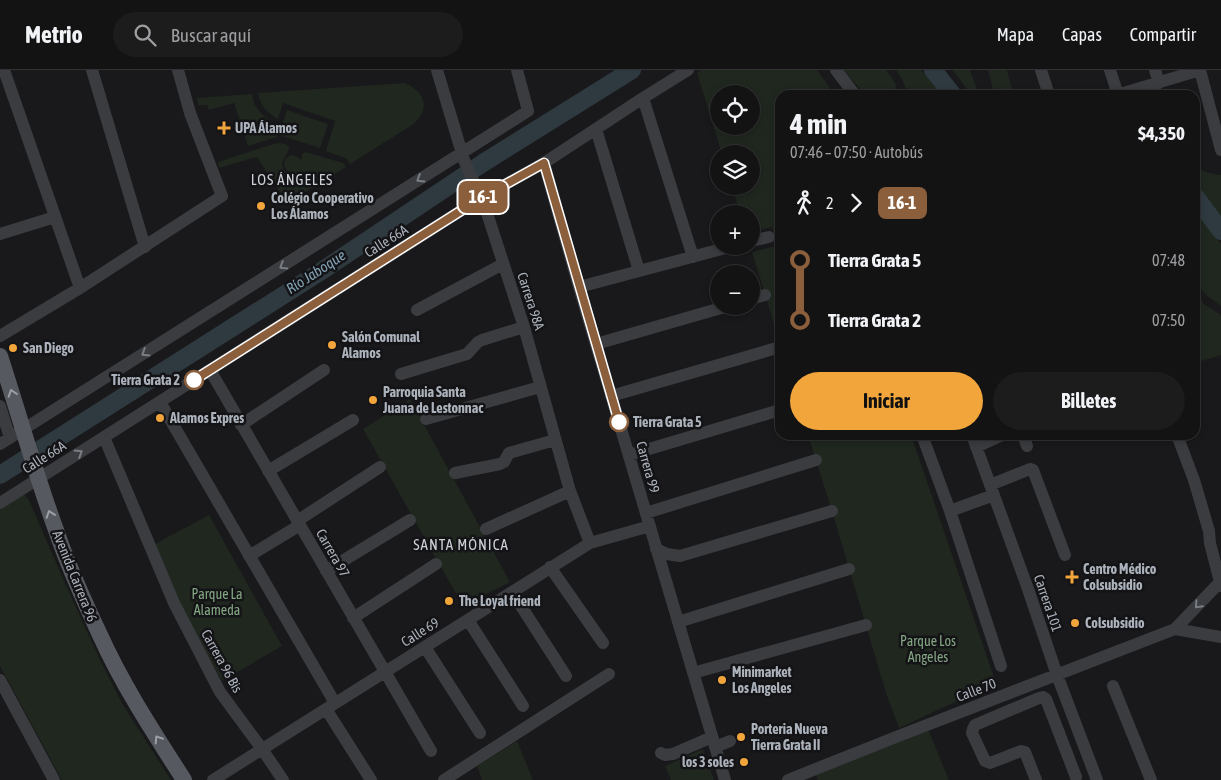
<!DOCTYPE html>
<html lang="es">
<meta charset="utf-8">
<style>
body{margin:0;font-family:"Asap Condensed",sans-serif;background:#1c1c1d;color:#f1f3f6;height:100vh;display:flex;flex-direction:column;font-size:19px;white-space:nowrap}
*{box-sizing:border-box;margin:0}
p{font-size:16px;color:#9d9ea0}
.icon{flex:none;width:28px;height:28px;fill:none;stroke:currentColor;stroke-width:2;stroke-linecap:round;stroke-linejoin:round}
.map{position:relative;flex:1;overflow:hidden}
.details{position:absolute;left:775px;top:20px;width:425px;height:350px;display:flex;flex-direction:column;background:#131314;border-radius:15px;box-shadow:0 2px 8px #0003,0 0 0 1px #323234}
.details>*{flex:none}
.badge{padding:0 10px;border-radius:8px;font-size:18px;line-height:32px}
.controls{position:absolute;left:710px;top:15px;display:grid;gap:10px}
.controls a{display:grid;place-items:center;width:50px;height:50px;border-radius:50%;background:#131314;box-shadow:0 2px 8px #0003,0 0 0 1px #323234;font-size:25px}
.map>.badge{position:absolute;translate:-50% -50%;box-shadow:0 0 0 2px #fff}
.legs{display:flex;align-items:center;gap:8px;height:55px;padding:0 15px;font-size:16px}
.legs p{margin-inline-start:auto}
.headline{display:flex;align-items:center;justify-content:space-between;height:85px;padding:0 15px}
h1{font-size:28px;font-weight:700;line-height:38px}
.action{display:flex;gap:10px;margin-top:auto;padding:10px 15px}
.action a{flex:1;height:58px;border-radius:30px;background:#f2a53b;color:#111;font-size:20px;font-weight:700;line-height:58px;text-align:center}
.action a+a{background:#1c1c1d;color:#f1f3f6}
ul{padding:0 15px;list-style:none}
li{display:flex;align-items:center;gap:18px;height:60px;font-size:19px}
li i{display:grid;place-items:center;width:8px;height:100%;margin:0 6px;background:currentColor}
li i::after{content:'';width:12px;height:12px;margin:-6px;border:4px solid;border-radius:50%;background:#131314}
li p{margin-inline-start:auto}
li:first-child i{background:linear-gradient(#0000 50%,currentColor 0)}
li:last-child i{background:linear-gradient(currentColor 50%,#0000 0)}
header{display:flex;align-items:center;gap:30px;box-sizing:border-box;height:70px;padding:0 25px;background:#131314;border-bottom:1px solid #323234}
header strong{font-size:24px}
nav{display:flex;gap:28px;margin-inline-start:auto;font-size:18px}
.search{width:350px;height:45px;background:#1c1c1d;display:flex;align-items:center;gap:12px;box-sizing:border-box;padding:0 18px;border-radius:28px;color:#9d9ea0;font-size:19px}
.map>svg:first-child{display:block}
</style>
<header>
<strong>Metrio</strong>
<div class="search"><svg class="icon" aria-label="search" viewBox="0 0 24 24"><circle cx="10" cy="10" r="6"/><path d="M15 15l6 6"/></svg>Buscar aquí</div>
<nav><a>Mapa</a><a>Capas</a><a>Compartir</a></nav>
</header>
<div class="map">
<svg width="1221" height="710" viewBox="0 0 1221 710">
<rect width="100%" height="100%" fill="#19191b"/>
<!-- green -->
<path fill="#1f271f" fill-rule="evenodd" d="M702,0H817L835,25H780V274L752,182L776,176L772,157L751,162V144H740L732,116H751V84H722L697,3ZM719,24H751V56H719Z
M843,0H886L896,14L895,25H864L862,21Z
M896,0H921L945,25H908L902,9Z
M928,0H939L961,25H951Z
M952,0H970L977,19L980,25H971L959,8Z
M988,0H1007L1012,19L994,24Z
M405,13C426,22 431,40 412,55L350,94L347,89L326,81L335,51L283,33L278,49C267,43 260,35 258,23Z
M252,24C254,45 270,46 278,62L277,67L248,76L234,33L209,40L207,35H198L197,28Z
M287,40L328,54L320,78L279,65Z
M280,73L285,74L289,77C289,84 283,88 282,94L284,100L291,104L292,103C275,97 289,76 301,90L302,84L306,82L343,93L346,97L287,133L257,87L219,98L218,92L273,74Z
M1195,97C1203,102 1212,104 1221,105V148L1210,136L1221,150V161L1195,127Z
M1195,139L1221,174V236L1206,225L1195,212Z
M1201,229L1204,234L1221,245V285L1195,293V234Z
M410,329L510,512L463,536L363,359Z
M808,365H911L996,613L899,658L886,623L832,441Z
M24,424L29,430L64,511L101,592L123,635L171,710H62L0,596V437Z
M209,445L282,576L222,611L177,531L155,474Z
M928,659L949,710H818L816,705Z
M517,671L533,710H482L477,696Z
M703,679L714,710H671L665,696Z"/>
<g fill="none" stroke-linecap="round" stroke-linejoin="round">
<!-- river -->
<path stroke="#2f3a40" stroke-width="18" d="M933,0L953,25
M1195,126L1221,161
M0,405L323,200L483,93L632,0"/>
<!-- minor -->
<path stroke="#3a3c40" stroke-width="12" d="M4,0L80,218
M92,0L145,177
M437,0L464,90L486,140L524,257L570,421L590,473
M836,0L855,25
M1041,0L1049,25
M1110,0L1118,25
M1155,0L1159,13
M1200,0L1221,80
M1117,25L1200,0
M643,28L693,187
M596,59L639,201
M544,93L579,217L725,710
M0,164L55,147
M751,171L769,167
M579,217L733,176
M751,229L765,225
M417,240L503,194
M0,266L80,218L222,126L190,43L178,0
M596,274L728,236
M210,300L431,681
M401,304L467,284L478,272L482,270L524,257
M611,326L780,277
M160,332L335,633
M0,336L10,368
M426,349L540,317
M241,355L324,300
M922,365L950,441
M972,365L1028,519L1057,605L1097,710
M1023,365L1027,376
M1177,365L1194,410L1209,461L1210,473L1221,516
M104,367L174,533L220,622L262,679L283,710
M0,374L528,41L517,0
M976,377L1002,365
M629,385L780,340
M268,401L353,350
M455,403L500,394L504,392L509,383L555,370
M990,415L1030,399L1033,400L1065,485
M994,425L950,441L1001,596
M0,433L481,128L544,93L643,28L688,0
M646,443L816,390
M297,451L380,397
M486,459L570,421
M656,479L667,484L680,486L832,441
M249,486L300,455
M550,497L603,573
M326,501L410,450
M512,522L566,606
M353,548L436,494
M468,550L523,636
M678,552L849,499
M1175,559L1221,567
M425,577L480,663
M693,603L866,555
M0,610L54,710
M1113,616L1151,710
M326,639L371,710
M715,677L730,671
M661,683L665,685L673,684L712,667
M213,710L590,473L650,456
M444,710L609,604
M788,710L896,667L1175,559L1221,511
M1036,710L1025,682L1021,681L990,693L985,691L972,663L973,659L975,655L1039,628L1043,627L1046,629L1076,707"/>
<!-- major -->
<path stroke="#56595f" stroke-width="16" d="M0,286C19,344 35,403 56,460C68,496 84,531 100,565C123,616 154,663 184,710"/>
</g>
<!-- one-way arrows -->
<defs><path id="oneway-chevron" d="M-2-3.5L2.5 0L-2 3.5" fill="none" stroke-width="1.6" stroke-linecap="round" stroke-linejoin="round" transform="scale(1.25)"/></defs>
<g stroke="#797d84">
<use href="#oneway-chevron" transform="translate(420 109) rotate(148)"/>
<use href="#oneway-chevron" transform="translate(283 196) rotate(148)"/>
<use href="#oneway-chevron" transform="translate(145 283) rotate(148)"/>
<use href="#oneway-chevron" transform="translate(79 383) rotate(-32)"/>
<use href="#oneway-chevron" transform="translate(1198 535) rotate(133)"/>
</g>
<g stroke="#9ba0a9">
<use href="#oneway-chevron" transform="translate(12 323) rotate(-108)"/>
<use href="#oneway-chevron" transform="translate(50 444) rotate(-109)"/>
<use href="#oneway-chevron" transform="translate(158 669) rotate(-123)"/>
</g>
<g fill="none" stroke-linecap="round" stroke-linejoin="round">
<!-- line-1 casing -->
<g stroke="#fff" stroke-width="11">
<path id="line-1" d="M194,310L481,128L544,93L619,352"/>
</g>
<!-- line-1 -->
<use href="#line-1" stroke="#8b5e3c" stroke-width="8"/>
</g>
<!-- markers -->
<g fill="#f2a53b" stroke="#141417" stroke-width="2">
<path d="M221.5 50.5h5v5h5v5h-5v5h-5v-5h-5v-5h5z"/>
<circle cx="261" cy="136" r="5"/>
<circle cx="332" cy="275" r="5"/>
<circle cx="13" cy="278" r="5"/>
<circle cx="373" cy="330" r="5"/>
<circle cx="160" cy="348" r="5"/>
<path d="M1069.5 499.5h5v5h5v5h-5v5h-5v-5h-5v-5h5z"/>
<circle cx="449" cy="531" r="5"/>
<circle cx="1075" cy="553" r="5"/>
<circle cx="722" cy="610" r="5"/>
<circle cx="741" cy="667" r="5"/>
<circle cx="744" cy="692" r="5"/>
</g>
<g fill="#fff" stroke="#8b5e3c" stroke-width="2.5">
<circle cx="194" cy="310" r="9"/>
<circle cx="619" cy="352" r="9"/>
</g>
<g text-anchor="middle" stroke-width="5" stroke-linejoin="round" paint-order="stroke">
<!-- poi labels -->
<g font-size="14" font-weight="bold" fill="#acb2bb" stroke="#141417" text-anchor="start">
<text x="235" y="63">UPA Álamos</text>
<text x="271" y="133">Colégio Cooperativo<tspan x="271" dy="16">Los Álamos</tspan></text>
<text x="342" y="272">Salón Comunal<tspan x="342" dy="16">Alamos</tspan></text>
<text x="23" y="283">San Diego</text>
<text x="383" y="327">Parroquia Santa<tspan x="383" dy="16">Juana de Lestonnac</tspan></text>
<text x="170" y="353">Alamos Expres</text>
<text x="1083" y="504">Centro Médico<tspan x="1083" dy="16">Colsubsidio</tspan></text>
<text x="459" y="536">The Loyal friend</text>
<text x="1085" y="558">Colsubsidio</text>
<text x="732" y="607">Minimarket<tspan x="732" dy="16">Los Angeles</tspan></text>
<text x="751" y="664">Porteria Nueva<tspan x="751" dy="16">Tierra Grata II</tspan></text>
<text x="734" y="697" text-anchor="end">los 3 soles</text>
</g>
<!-- street labels -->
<g font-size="14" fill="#acb2bb" stroke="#141417">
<text transform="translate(386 171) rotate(-32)" y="5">Calle 66A</text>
<text transform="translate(531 231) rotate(72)" y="5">Carrera 98A</text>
<text transform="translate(44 387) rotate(-32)" y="5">Calle 66A</text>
<text transform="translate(648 397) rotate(74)" y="5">Carrera 99</text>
<text transform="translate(333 483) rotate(60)" y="5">Carrera 97</text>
<text transform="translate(75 506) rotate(68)" y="5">Avenida Carrera 96</text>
<text transform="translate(1048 533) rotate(71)" y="5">Carrera 101</text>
<text transform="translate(420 562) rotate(-32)" y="5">Calle 69</text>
<text transform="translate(222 591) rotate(61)" y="5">Carrera 96 Bis</text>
<text transform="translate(976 620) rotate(-21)" y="5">Calle 70</text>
</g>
<!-- stop labels -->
<g font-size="14" font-weight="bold" fill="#acb2bb" stroke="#141417" text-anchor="end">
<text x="180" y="315">Tierra Grata 2</text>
<text x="633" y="357" text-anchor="start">Tierra Grata 5</text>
</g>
<!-- park labels -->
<g font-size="14" fill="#84a683" stroke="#141417">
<text x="217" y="529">Parque La<tspan x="217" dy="16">Alameda</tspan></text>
<text x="928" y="576">Parque Los<tspan x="928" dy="16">Angeles</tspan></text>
</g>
<!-- neighbourhood labels -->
<g font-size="15" letter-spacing="1" fill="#cdd0d7" stroke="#141417">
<text x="292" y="115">LOS ÁNGELES</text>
<text x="461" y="480">SANTA MÓNICA</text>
</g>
<!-- water labels -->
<g font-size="15" font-style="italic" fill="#83a2b5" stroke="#141417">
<text transform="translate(316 202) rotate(-33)" y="5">Río Jaboque</text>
</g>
</g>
</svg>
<div class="controls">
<a><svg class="icon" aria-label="locate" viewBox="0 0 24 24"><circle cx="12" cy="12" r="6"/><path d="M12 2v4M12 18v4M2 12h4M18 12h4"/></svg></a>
<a><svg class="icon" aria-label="layers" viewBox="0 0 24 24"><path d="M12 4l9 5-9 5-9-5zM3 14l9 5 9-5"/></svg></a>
<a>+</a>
<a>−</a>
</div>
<b class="badge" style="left:483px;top:127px;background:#8b5e3c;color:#fff">16-1</b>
<section class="details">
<div class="headline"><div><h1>4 min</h1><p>07:46 – 07:50 · Autobús</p></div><b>$4,350</b></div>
<div class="legs"><svg class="icon" aria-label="walk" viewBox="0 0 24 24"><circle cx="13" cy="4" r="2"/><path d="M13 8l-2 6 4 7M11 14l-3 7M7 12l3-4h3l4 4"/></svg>2<svg class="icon" aria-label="forward" viewBox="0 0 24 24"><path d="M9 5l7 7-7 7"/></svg><b class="badge" style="background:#8b5e3c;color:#fff">16-1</b></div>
<ul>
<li><i style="color:#8b5e3c"></i><b>Tierra Grata 5</b><p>07:48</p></li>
<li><i style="color:#8b5e3c"></i><b>Tierra Grata 2</b><p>07:50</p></li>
</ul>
<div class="action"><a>Iniciar</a><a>Billetes</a></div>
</section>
</div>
